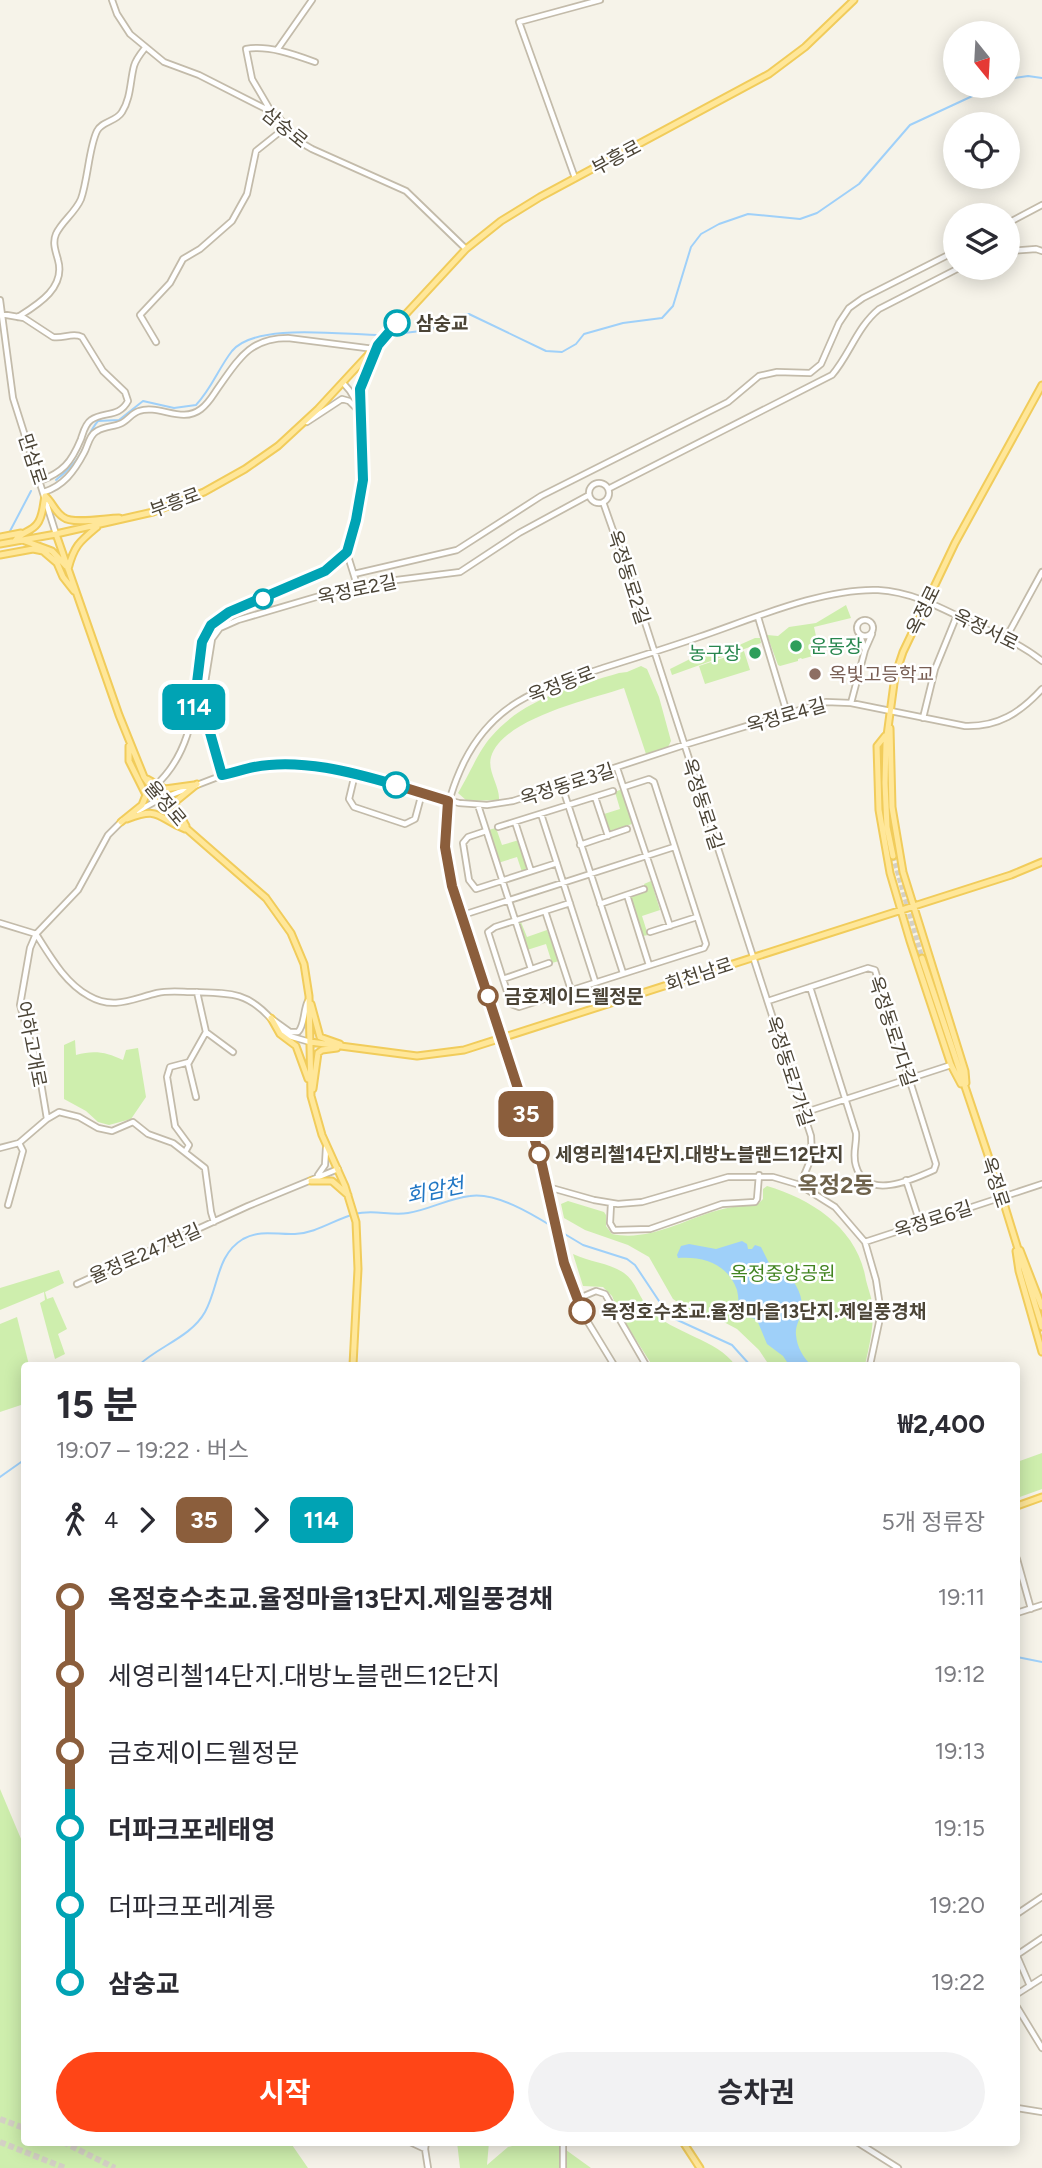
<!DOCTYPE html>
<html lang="ko">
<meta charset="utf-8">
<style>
body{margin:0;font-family:Figtree,"Noto Sans KR",sans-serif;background:#f2f2f3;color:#2b2b33;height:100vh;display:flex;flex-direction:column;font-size:26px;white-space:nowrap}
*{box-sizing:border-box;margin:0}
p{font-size:23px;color:#7c7c81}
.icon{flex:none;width:38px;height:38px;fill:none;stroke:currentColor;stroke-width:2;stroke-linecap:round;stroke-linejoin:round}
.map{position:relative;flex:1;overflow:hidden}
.panel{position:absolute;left:21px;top:1362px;width:999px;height:784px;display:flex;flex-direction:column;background:#fff;border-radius:7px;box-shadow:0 4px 18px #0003}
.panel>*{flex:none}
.badge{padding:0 14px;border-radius:10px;font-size:24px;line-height:46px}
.needle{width:46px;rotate:162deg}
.fabs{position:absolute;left:943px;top:21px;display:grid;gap:14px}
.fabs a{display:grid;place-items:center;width:77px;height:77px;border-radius:50%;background:#fff;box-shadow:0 4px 18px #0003;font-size:35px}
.map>.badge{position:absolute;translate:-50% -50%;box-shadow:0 0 0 4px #fff}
.legs{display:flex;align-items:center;gap:10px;height:77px;padding:0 35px;font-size:23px}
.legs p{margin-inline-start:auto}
.overview{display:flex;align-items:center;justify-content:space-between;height:119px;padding:0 35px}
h1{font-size:38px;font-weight:700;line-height:52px}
.button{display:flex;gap:14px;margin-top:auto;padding:14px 35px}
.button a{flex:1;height:80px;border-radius:42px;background:#ff4517;color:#fff;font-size:28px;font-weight:700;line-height:80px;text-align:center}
.button a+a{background:#f2f2f3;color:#2b2b33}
ul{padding:0 35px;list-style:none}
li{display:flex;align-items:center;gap:24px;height:77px;font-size:26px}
li i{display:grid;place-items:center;width:10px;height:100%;margin:0 9px;background:currentColor}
li i::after{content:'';width:18px;height:18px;margin:-9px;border:5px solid;border-radius:50%;background:#fff}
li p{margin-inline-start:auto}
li:first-child i{background:linear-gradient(#0000 50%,currentColor 0)}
li:last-child i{background:linear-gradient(currentColor 50%,#0000 0)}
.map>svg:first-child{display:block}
</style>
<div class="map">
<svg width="1042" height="2168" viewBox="0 0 1042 2168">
<rect width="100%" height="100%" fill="#f6f3e9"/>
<!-- green -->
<path fill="#ceeead" d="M846,605L851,618L814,627L820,654L802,659L801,658L798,659V661L780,666L778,665L767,635L778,636L789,627L816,623Z
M755,638H760L761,643L672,675L670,669L702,653L728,650Z
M744,651L750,670L705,684L699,666Z
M641,666L647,669L659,697L671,741L668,747L646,754L624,688C589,700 503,718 491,757C487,771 500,786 499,800L467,801L458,793C468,777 479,750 491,737C524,698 573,687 619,673L627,672Z
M622,789L632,824L609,831L604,814L620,809L615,792Z
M496,828L502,845L519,840L529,870L522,872L517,857L498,863L488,830Z
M651,881L660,910L642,916L648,935L643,936L630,897L646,891L644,884Z
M521,922L527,937L547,930L559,961L552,963L546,944L527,950L518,923Z
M75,1040L76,1055C94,1050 106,1052 123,1060L126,1050L138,1048L146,1097L131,1119L109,1125L98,1122L86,1111L64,1099V1045Z
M767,1186C811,1199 855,1227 865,1275C867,1288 873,1298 873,1312C873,1330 869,1348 865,1365H769L759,1350L737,1329L720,1320L689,1310L673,1299L649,1257L628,1245L585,1230L564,1218L561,1204L568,1201L604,1212L606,1215V1226L612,1234C649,1242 685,1219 719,1210C732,1206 744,1206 757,1205L763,1199V1189Z
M573,1254C589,1262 610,1263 624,1273C636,1281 639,1298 649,1309C673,1334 717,1339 735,1365H652L619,1313L612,1296L603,1287L583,1286Z
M59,1270L64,1283L45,1292L47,1299L53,1297L67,1329L58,1334L65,1354L55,1359L40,1303L45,1300L44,1292L0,1310V1288Z
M17,1317L29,1365H24V1404L0,1412V1324Z
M1042,1453V1489L1017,1498V1462Z
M0,1789L24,1846V2142H290L308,2168H0Z
M457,2142H489L487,2165L508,2147L529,2142H555L591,2168H460Z"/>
<!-- water -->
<path fill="#9fd0f9" d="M742,1241L747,1244L748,1249H752L755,1245L761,1247L769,1263C786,1266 807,1293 801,1314C799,1321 795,1327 796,1335C797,1347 803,1357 811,1365H789L783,1356L767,1344L757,1320L740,1313C738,1305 739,1298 737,1290C728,1264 703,1256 678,1258L677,1255L681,1246L689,1244L716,1249Z"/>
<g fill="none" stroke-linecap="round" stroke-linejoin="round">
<!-- stream -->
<path stroke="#9fd0f9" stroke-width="2" d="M1008,79L1028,76L1042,78
M391,334C406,333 422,332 437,327C449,323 456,314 469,314L546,351L562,352L576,344L584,334L623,323L662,318L673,306L691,247L701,234L719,224L748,214L800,219L817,213L859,184L910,125L994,86
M56,480C66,472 75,464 81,453C87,442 89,431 98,421L119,420L143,401L174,408L196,405C212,388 218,369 232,351C257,321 349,336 385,335
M9,533L31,491
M558,1230L583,1245L627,1259L635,1265L665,1310L673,1318L732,1345L750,1365
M139,1365C159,1346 191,1337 205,1312C219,1287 216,1255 243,1239C262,1229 276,1235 295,1234C317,1233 335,1219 355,1214C373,1209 390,1216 408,1213C429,1210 449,1198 470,1196C496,1192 532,1214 553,1227
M0,1477L24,1460
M1017,1657L1042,1662"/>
<!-- major-tunnel -->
<path stroke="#d4d0c5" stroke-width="5" stroke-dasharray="5 2.5" stroke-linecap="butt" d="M893,856L922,958"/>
<!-- highway-tunnel -->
<path stroke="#d4d0c5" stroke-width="6" stroke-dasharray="6 3" stroke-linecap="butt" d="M0,2119L24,2128
M0,2142L65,2168
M63,2142L115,2168"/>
<!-- minor casing -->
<g stroke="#c3bbaa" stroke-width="8">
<path id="minor" d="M112,0L117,14L130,34L164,62L199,75L266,109L279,118L300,142L312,149L406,191L466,249
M277,50L312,0
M269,108L252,79L246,49C268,45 293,54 315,62
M575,178L519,22L600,0
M1008,223L1042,205
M1008,251L1036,249L1042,251
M0,300L13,398L56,534
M1,314L24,318L53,337C63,339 73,332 82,337L103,371L125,392L128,401C119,418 104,411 91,420C85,424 83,433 81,439C71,463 63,472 40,481
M18,317C37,305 66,288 58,260C56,252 52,243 56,234C62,221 75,213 81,199C88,179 89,147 97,131C102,121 116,122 122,112C131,98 130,81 134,66C136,59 141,53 145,48
M156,342L140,315L170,283L183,259L200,249L232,221L247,194L256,151L286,127
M360,405L363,379L377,347
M307,422L342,399L349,401L357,409
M589 493a10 10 0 1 1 20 0a10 10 0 1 1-20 0Z
M608,489L832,375C850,354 857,327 879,309L959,268
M44,492C63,486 74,472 84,453C88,446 89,435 97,431C105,426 114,427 122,423C128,420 132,413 139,411C159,404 182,424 201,409C209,403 213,395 218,388C238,360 249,338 288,338L374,349
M603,502L641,610L811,1136L812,1156L800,1185
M347,553L357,585
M354,574L457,550L541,496L728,402L759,376L777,372L810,373L821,364L839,323L849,308L863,298L956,251
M758,617L787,713
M857 628a8 8 0 1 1 16 0a8 8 0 1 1-16 0Z
M860,636L865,650L872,634
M1006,638L1042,572
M851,703L865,650
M923,718L935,669L957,615
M617,768L670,926
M355,774L349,799L354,807L405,824L415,819L422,793
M223,775L207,726L203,695L212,639L220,628L238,620L357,585L460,572L519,533L589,495
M155,786C187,757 194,717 198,675C200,660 199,642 208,629C217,615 234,610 249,604C274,594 332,576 346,552C359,533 363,482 363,459C362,432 364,404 344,384
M562,786L623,973
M595,797L608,836
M478,805L531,969
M138,811L158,800L223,775L256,766L294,764L355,774L459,803L487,805L513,801L684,745L826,702L851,703L965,726C998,727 1020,713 1042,689
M541,814L595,981
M515,822L531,871
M498,827L613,791
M486,831L468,837L463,843L469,880L476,889L557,863
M580,845L627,829
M627,895L649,965
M570,903L495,927L488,932L511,1004L519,1007L704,948L706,944L654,782L649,779L624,787
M600,904L644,889
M545,911L571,990
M463,915L674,847
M0,923L36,934
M650,932L697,917
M36,934C50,956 65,983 89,996C113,1010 132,999 157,993C169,990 182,992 195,992C230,993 248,992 272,1020
M503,979L549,963
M197,992L206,1032L233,1052
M768,1001L868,968L875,970L936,1164L934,1170C912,1180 866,1201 856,1166C852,1154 857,1144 856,1133L810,987
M272,1019L290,1032H298C305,1025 303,1010 308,1001
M278,1027L289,1036L310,1042
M196,1097L188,1064L206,1032
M803,1113L951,1065
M47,1119L59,1112L79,1117L98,1128L112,1131L133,1122L148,1134L173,1143L205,1168L211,1212L214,1222
M0,1148L19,1143L47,1119L39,1071L20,1005L30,948L36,934L78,890L108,835L122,821
M185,1152L189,1145L175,1126L167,1077L170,1067L189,1062
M318,1175L325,1165L326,1148
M906,1180L920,1223
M548,1187L594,1200L618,1204L642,1202L728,1177H773L800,1185L835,1207L865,1242L876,1280L881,1313L870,1365
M611,1204L610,1223L614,1230L650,1229L722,1204L755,1202L757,1199L759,1175
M8,1205L23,1151L19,1143
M865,1242L1042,1184
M77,1284L248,1206L338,1169
M577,1299L596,1291L605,1294L646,1365
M614,1365L586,1319L567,1274L540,1156L452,885C442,835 441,810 464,762C495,700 542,688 603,668C635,658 667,648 699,637C752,619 823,588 878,590C913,592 941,608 972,623C997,634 1021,644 1042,661
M1017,1559L1031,1609
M1017,1613L1042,1605
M1017,1914L1042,1897
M1017,1955L1042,1938
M1017,1956L1030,1986
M1017,1994L1042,1978
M1017,2007L1042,2048
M1017,2108L1042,2112
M410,2142L425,2149
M426,2142L425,2149L428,2168
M857,2142L898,2168
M563,2168V2142"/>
</g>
<!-- major casing -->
<g stroke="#f1cc5b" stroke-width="9">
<path id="major" d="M56,534L119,715L144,777L171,815L266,898L291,933L304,964L309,996L311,1096L322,1135L345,1186L356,1222L358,1269L353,1365
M0,537L21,533
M15,541C21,532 31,532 37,524C43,517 43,505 45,496C53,503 55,512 63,517C73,525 105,518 119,518
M25,541L52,551L66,566
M0,544L56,534L153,512L204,492L245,469L278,446L318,409L466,249L501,221L540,197L769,74L805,47L854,0
M0,555L33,549L43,551L57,563L63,577L74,591
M68,569C74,546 79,542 97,527
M890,728L892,807L903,872L965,1071L966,1083
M885,736L877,746L879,810L890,873L910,941L951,1065L961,1084
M147,779L165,789L194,785
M127,819C162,806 156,818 185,829
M121,822L142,805L146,795L129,761V746
M186,826L177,810L175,802L197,784
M893,856L887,827L885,783L886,743L895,676L903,652L955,543L1042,385
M922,958L1002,1197L1042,1327
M311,1004L320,1037L340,1044
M271,1018L280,1034L296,1046L308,1079
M310,1042L417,1056L464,1050L1011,875L1042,862
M313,1089L318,1053L322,1050L337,1048
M311,1181H332L348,1195
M1020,1250L1042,1307
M1016,1251L1019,1271L1042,1352
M1017,1506L1042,1497
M683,2142L700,2168"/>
</g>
<!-- minor -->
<use href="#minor" stroke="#fff" stroke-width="4.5"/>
<!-- major -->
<use href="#major" stroke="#ffe799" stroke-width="5"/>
</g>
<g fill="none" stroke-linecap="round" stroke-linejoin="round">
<!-- line-1 casing -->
<g stroke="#fff" stroke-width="16">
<path id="line-1" d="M396,785L448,801L445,847L452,886L540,1156L564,1263L582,1311"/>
</g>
<!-- line-2 casing -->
<g stroke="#fff" stroke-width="16">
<path id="line-2" d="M396,785C352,772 300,758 254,767C244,769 233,773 222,775L205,715H193L202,642L211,625L229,612L325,571L347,552L356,520L363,480L360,389L378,345L397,323"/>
</g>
<!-- line-1 -->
<use href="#line-1" stroke="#8b5e3c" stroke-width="10"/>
<!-- line-2 -->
<use href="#line-2" stroke="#00a3b4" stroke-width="10"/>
</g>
<!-- markers -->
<g fill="#fff" stroke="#00a3b4" stroke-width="3.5">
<circle cx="397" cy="323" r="12"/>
<circle cx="263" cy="599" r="9"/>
<circle cx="396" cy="785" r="12"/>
</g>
<g fill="#2e9e5b" stroke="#fff" stroke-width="2.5">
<circle cx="796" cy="646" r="7"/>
<circle cx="755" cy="653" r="7"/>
</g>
<circle fill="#8d6e63" stroke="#fff" stroke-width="2.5" cx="815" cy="674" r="7"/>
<g fill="#fff" stroke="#8b5e3c" stroke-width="3.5">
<circle cx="488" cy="996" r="9"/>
<circle cx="539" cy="1154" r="9"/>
<circle cx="582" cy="1311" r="12"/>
</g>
<g text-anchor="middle" stroke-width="5" stroke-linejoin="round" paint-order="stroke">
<!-- street labels -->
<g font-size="19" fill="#4b4436" stroke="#fff">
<text transform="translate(285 127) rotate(39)" y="7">삼숭로</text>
<text transform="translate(616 157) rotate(-28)" y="7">부흥로</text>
<text transform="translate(33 459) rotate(72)" y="7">만삼로</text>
<text transform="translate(175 502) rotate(-20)" y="7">부흥로</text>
<text transform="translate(629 577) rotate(72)" y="7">옥정동로2길</text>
<text transform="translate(357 589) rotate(-12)" y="7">옥정로2길</text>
<text transform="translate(923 610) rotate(-64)" y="7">옥정로</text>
<text transform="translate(986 629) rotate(26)" y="7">옥정서로</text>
<text transform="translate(561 684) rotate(-21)" y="7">옥정동로</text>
<text transform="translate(786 715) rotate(-16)" y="7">옥정로4길</text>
<text transform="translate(567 784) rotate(-18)" y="7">옥정동로3길</text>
<text transform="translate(166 803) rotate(50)" y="7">율정로</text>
<text transform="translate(703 804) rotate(72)" y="7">옥정동로1길</text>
<text transform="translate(699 974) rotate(-18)" y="7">회천남로</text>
<text transform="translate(893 1031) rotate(72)" y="7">옥정동로7다길</text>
<text transform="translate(32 1044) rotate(79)" y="7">어하고개로</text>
<text transform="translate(790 1071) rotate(72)" y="7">옥정동로7가길</text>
<text transform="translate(996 1182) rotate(72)" y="7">옥정로</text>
<text transform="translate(933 1219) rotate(-18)" y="7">옥정로6길</text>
<text transform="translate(145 1253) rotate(-24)" y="7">율정로247번길</text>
</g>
<!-- stop labels -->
<g font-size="19" font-weight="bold" fill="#4b4436" stroke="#fff" text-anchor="start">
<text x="416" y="330">삼숭교</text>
<text x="504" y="1003">금호제이드웰정문</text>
<text x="555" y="1161">세영리첼14단지.대방노블랜드12단지</text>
<text x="601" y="1318">옥정호수초교.율정마을13단지.제일풍경채</text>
</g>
<!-- leisure labels -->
<g font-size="19" fill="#27864d" stroke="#fff" text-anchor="start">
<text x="810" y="653">운동장</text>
<text x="741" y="660" text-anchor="end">농구장</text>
</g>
<!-- education labels -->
<g font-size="19" fill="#785e54" stroke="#fff" text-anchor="start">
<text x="829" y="681">옥빛고등학교</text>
</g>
<!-- park labels -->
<g font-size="19" fill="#428421" stroke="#fff">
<text x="783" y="1280">옥정중앙공원</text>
</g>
<!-- water labels -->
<g font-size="21" font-style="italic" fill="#2177c4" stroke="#fff">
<text transform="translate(435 1191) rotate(-12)" y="7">회암천</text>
</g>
<!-- quarter labels -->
<g font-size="23" font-weight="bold" fill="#6f634c" stroke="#fff">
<text x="836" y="1193">옥정2동</text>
</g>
</g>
</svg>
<div class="fabs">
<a><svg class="needle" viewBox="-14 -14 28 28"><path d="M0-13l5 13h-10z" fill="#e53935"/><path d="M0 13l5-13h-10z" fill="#7c7c81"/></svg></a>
<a><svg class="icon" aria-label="locate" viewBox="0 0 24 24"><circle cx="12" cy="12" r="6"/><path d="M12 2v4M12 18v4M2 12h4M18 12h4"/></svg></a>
<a><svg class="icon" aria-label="layers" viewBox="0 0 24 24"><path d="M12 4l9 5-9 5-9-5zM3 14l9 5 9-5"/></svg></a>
</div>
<b class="badge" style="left:526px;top:1114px;background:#8b5e3c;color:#fff">35</b>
<b class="badge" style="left:194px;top:707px;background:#00a3b4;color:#fff">114</b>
<section class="panel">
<div class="overview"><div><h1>15 분</h1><p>19:07 – 19:22 · 버스</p></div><b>₩2,400</b></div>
<div class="legs"><svg class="icon" aria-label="walk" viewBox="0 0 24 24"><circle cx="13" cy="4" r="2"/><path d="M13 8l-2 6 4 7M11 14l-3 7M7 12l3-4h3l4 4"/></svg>4<svg class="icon" aria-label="forward" viewBox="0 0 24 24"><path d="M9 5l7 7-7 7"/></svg><b class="badge" style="background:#8b5e3c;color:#fff">35</b><svg class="icon" aria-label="forward" viewBox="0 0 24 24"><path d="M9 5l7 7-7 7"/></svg><b class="badge" style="background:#00a3b4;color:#fff">114</b><p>5개 정류장</p></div>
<ul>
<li><i style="color:#8b5e3c"></i><b>옥정호수초교.율정마을13단지.제일풍경채</b><p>19:11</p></li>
<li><i style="color:#8b5e3c"></i><span>세영리첼14단지.대방노블랜드12단지</span><p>19:12</p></li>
<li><i style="color:#8b5e3c"></i><span>금호제이드웰정문</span><p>19:13</p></li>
<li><i style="color:#00a3b4"></i><b>더파크포레태영</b><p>19:15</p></li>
<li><i style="color:#00a3b4"></i><span>더파크포레계룡</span><p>19:20</p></li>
<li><i style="color:#00a3b4"></i><b>삼숭교</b><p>19:22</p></li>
</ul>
<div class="button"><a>시작</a><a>승차권</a></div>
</section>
</div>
